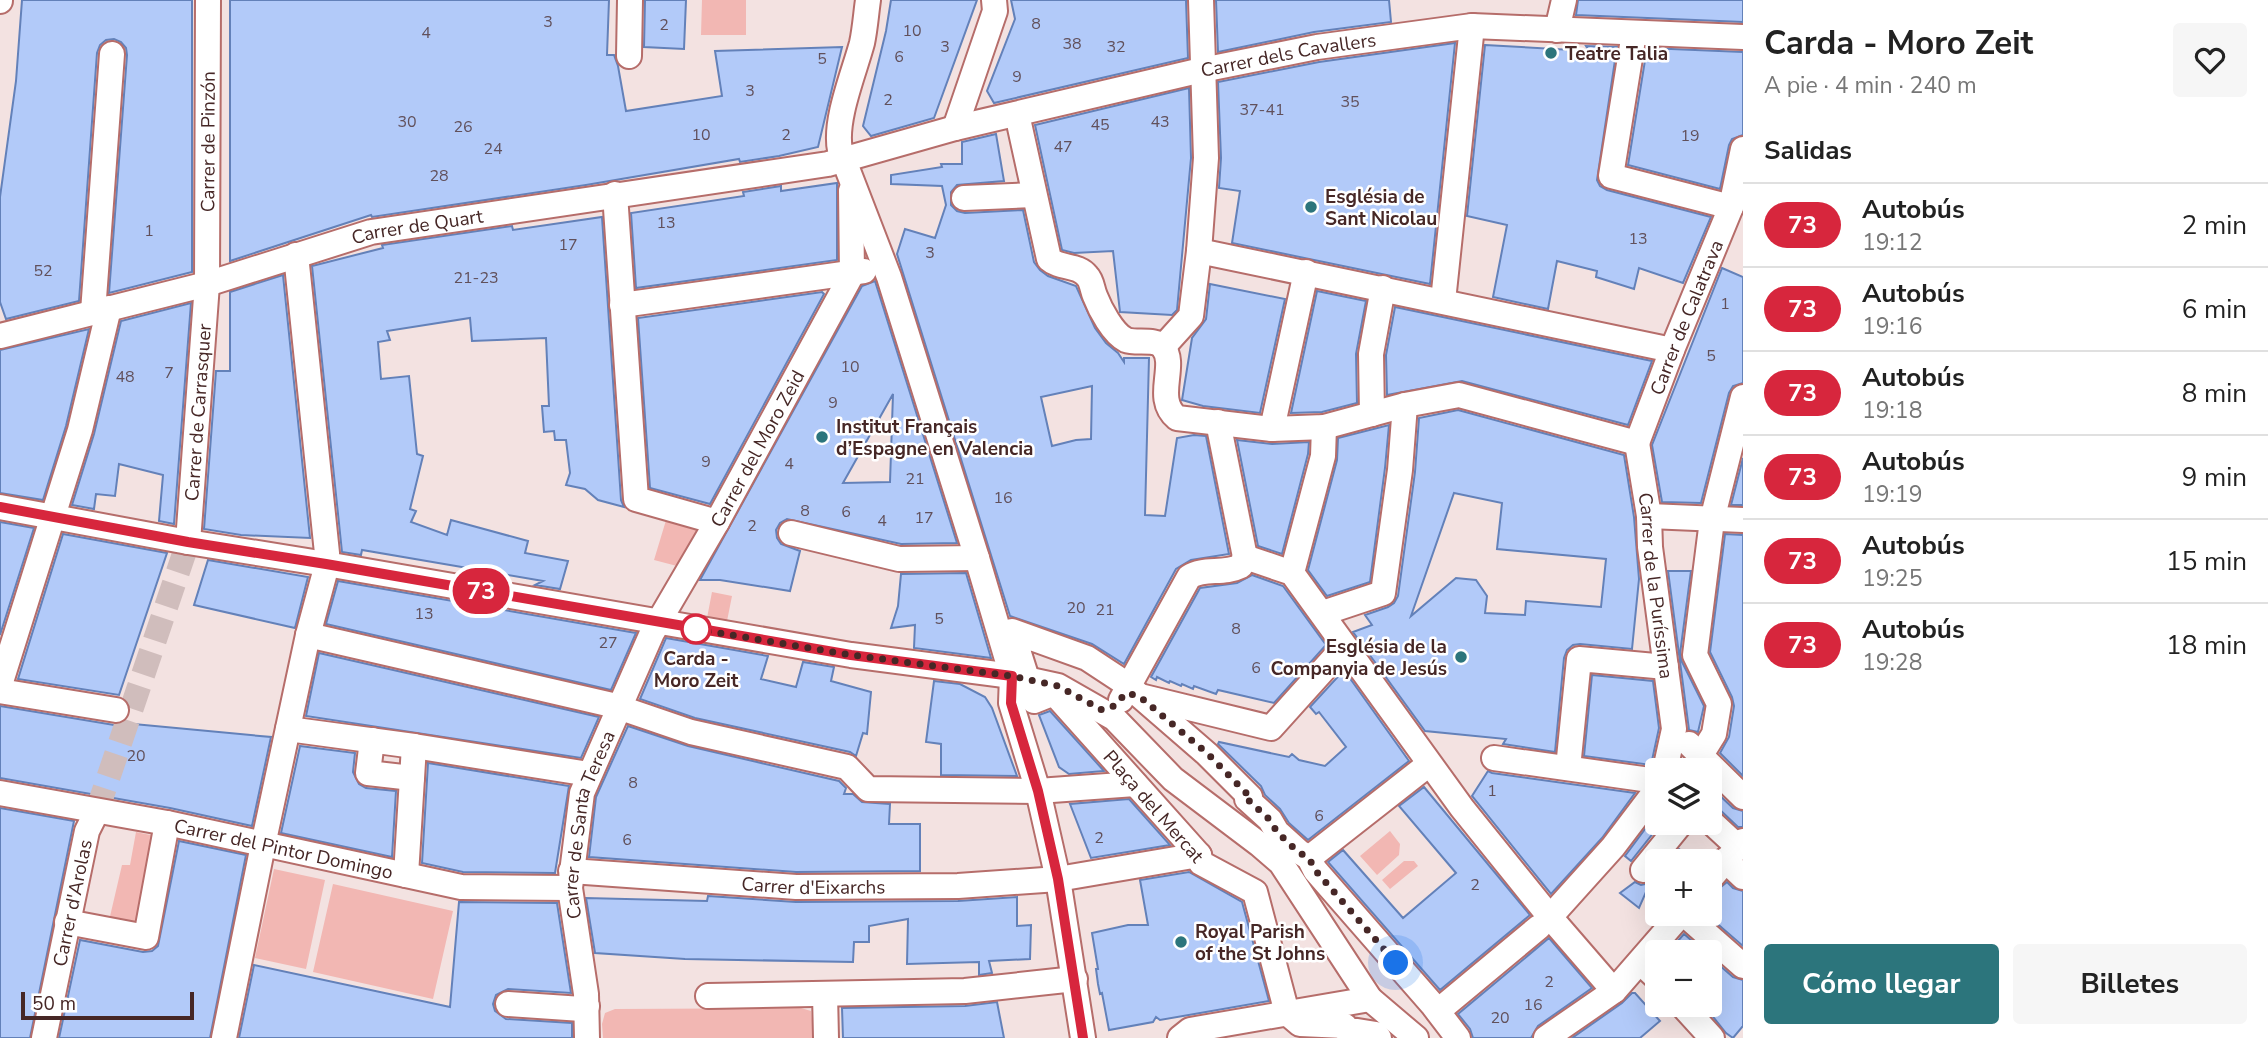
<!DOCTYPE html>
<html lang="es">
<meta charset="utf-8">
<style>
body{margin:0;font-family:"Nunito Sans",sans-serif;background:#f6f6f6;color:#222;height:100vh;display:flex;flex-direction:column;font-size:26px;white-space:nowrap}
*{box-sizing:border-box;margin:0}
p{font-size:23px;color:#767676}
.icon{flex:none;width:38px;height:38px;fill:none;stroke:currentColor;stroke-width:2;stroke-linecap:round;stroke-linejoin:round}
.map{position:relative;flex:1;overflow:hidden}
.side{display:flex;flex-direction:column;background:#fff;width:525px}
.side>*{flex:none}
.badge{padding:0 14px;border-radius:23px;font-size:24px;line-height:46px}
.fabs{position:absolute;left:1645px;top:758px;display:grid;gap:14px}
.fabs a{display:grid;place-items:center;width:77px;height:77px;border-radius:7px;background:#fff;box-shadow:0 7px 28px #0002;font-size:35px}
.scale{position:absolute;left:21px;bottom:18px;width:173px;box-sizing:border-box;padding-left:7px;border:4px solid #462726;border-top:0;font-size:19px;line-height:24px;white-space:nowrap;color:#462726;-webkit-text-stroke:5px #fff;paint-order:stroke}
.you{position:absolute;width:35px;height:35px;margin:-18px;border:5px solid #fff;border-radius:50%;background:#1a73e8;box-shadow:0 0 0 10px #1a73e833}
.map>.badge{position:absolute;translate:-50% -50%;box-shadow:0 0 0 4px #fff}
h2{padding:0 21px;font-size:26px;line-height:63px}
.round{display:grid;place-items:center;flex:none;width:74px;height:74px;border-radius:7px;background:#f6f6f6}
.summary{display:flex;align-items:center;justify-content:space-between;height:119px;padding:0 21px}
h1{font-size:33px;font-weight:700;line-height:52px}
.cta{display:flex;gap:14px;margin-top:auto;padding:14px 21px}
.cta a{flex:1;height:80px;border-radius:7px;background:#2c757c;color:#fff;font-size:28px;font-weight:700;line-height:80px;text-align:center}
.cta a+a{background:#f6f6f6;color:#222}
ul{padding:0;list-style:none}
li{display:flex;align-items:center;gap:21px;height:84px;padding:0 21px;border-top:2px solid #e0e0e0}
li div{flex:1}
li b{display:block;font-size:26px}
li em{font-style:normal}
li .badge{min-width:77px;font-weight:700;text-align:center}
main{display:flex;flex:1;min-height:0}
.map>svg:first-child{display:block}
</style>
<main>
<div class="map">
<svg width="1743" height="1038" viewBox="0 0 1743 1038">
<rect width="100%" height="100%" fill="#f3e2e1"/>
<!-- green -->
<path fill="#f2b7b3" d="M702,0H746V35H701Z
M667,517L699,526L677,566L654,560Z
M712,592L732,596L727,621L707,618Z
M1390,831L1400,844L1399,855L1377,875L1360,856Z
M136,832L155,836L137,930L108,925L122,865H130Z
M1404,861H1414L1418,866L1390,889L1382,880Z
M274,869L325,880L306,969L255,958Z
M333,884L453,911L433,999L313,972Z
M801,1008L811,1011L814,1038H603L602,1024L605,1013L615,1009Z"/>
<!-- building -->
<path fill="#b2caf9" stroke="#6381b9" stroke-width="2" fill-rule="evenodd" d="M22,0H192V272L109,293L127,55L126,48L121,42L114,39L106,40L100,45L97,53L79,301L6,319L0,302V197L16,81Z
M230,0H609L607,55H614L618,66L626,111L722,96L715,51L842,47L818,147L779,156L740,162L739,159L586,185L372,217L371,215L230,261Z
M645,0H686L684,49L644,47Z
M891,0H977L934,118L871,136L863,126L886,31Z
M1011,0H1186L1188,58L994,103L987,91L1015,19Z
M1216,0H1389L1391,22L1314,32L1218,52Z
M1578,0H1743V22L1576,15Z
M1455,43L1430,284L1232,243L1240,191L1219,188L1221,158L1218,82L1319,62Z
M1485,45L1589,51L1586,46L1617,47L1597,180L1600,186L1607,190L1711,217L1683,283L1639,268L1634,289L1596,277L1597,271L1557,261L1548,309L1493,297L1507,225L1467,216Z
M1647,48L1743,52V135L1732,139L1729,145L1720,189L1628,165Z
M1189,88L1191,158L1177,310L1172,315L1120,312L1113,251L1074,253L1062,250L1035,125Z
M996,134L1004,181L957,185L951,192V205L957,211L965,213L1023,210L1034,262L1040,270L1048,276L1076,286L1095,328L1106,343L1118,353L1124,362V358H1149L1145,515L1165,516L1177,438L1194,435L1206,436L1229,554L1191,560L1176,569L1124,664L1092,644L1010,616L897,254L905,229L935,238L946,205L942,186L891,184V175L942,167L941,164H962V142ZM1092,386L1091,439L1076,440L1052,446L1041,397Z
M837,183V260L636,288L631,213L744,196L743,192L781,186V191Z
M602,217L621,500L624,507L598,500L585,489L566,485L570,473L566,440H555L554,431L544,432L542,406H549L546,338L472,341L470,318L387,331L390,340L378,342L381,379L409,376L417,454L423,456L410,509L416,511L411,522L447,535L451,520L528,541L525,553L568,561L560,589L535,585L543,581L362,550L361,555L342,552L312,266L383,248L382,245L512,226L513,230Z
M1722,268L1743,277V383L1733,386L1729,393L1701,503L1662,502L1652,445Z
M283,275L310,538L241,535L204,529L216,371H230V292Z
M875,281L957,543L901,544L787,519L780,523L776,530L777,538L781,544L800,551L790,591L720,580H700L862,286ZM893,394L890,482L843,483Z
M1210,284L1285,299L1260,413L1203,406L1182,400L1192,338L1206,319Z
M1317,291L1366,301L1356,354L1357,403L1322,412L1291,413Z
M822,292L824,294L710,504L650,488L638,318Z
M191,303L174,524L159,521L163,475L119,464L115,496L96,494L94,509L72,505L94,434L121,321Z
M1395,307L1652,361L1628,425L1462,381L1387,395L1386,355Z
M89,329L66,426L43,500L0,493V350Z
M1458,410L1624,455L1634,517L1639,579L1632,649L1580,644L1573,645L1567,650L1564,658L1555,752L1503,744L1506,739L1425,731L1353,632L1372,625L1365,615L1388,607L1394,603L1398,596L1415,472L1419,418ZM1454,493L1502,503L1497,549L1606,559L1601,607L1526,601L1525,615L1485,613L1487,596L1476,580L1456,578L1411,616Z
M1389,425L1385,468L1370,582L1327,596L1308,570L1337,460L1338,438Z
M1237,440L1272,444L1309,442L1308,454L1282,554L1258,546Z
M1743,458V505H1731Z
M0,522L34,528L0,635Z
M63,534L167,553L119,695L18,679Z
M1725,534L1743,535V776L1720,753L1729,737L1734,706L1732,697L1710,652Z
M208,560L308,577L295,628L194,605Z
M1668,571H1691L1680,654L1682,662L1704,706L1698,732L1689,730Z
M966,573L991,658L914,648L915,625L891,628L898,606L901,574Z
M1252,575L1283,586L1326,645L1274,703L1218,690L1216,694L1194,686L1193,689L1182,684L1181,686L1170,681L1169,683L1157,677L1156,680L1151,677L1200,588L1237,583Z
M338,581L636,633L611,690L326,624Z
M666,638L768,656L761,679L796,687L803,662L834,667L831,681L871,692L867,734L863,733L856,756L850,752L695,718L640,699Z
M319,653L599,717L581,758L306,716Z
M1344,670L1409,761L1308,840L1289,823L1280,809L1265,795L1261,786L1218,744L1219,742L1289,757L1292,754L1299,760L1325,766L1346,747L1319,712L1316,714L1310,707Z
M1592,675L1653,681L1659,728L1651,765L1584,756Z
M934,681L960,684L985,697L992,708L1017,776L941,775V744L926,742Z
M0,706L114,725L123,723L271,737L252,826L170,808L0,778Z
M1050,711L1104,771L1069,774L1059,767L1039,715Z
M628,726L688,746L839,781L846,788L844,794H853L862,802L890,804L889,824H920V871L796,872L589,857L596,797Z
M300,746L355,753L353,772L359,784L366,788L396,791L392,857L281,833Z
M428,763L569,786L555,873L463,872L422,863Z
M1488,771L1492,773L1635,793L1602,838L1551,894L1472,796Z
M1424,787L1530,915L1440,990L1328,862L1343,850L1403,918L1456,873L1399,806Z
M1716,792L1733,808L1743,811V827H1738L1720,810L1710,807V799Z
M1129,799L1170,845L1091,858L1070,804Z
M0,808L74,821L30,1038H0Z
M1657,813V822H1662L1631,861L1625,856Z
M179,841L246,855L210,1038H59L80,940L143,952L152,951L158,946Z
M1679,849L1696,861H1669Z
M1189,872L1242,902L1269,1001L1160,1020L1156,1017L1153,1022L1109,1030L1102,993L1100,994L1098,984L1096,969H1098L1092,933L1128,925H1148L1140,880Z
M1635,882L1641,885L1650,883L1639,908L1620,893Z
M1727,882L1733,888L1743,891V946L1706,914H1710V896Z
M708,896L796,902L958,901L1017,897V926L1031,925L1030,959L989,961L992,973L979,975V962L907,964L908,919L869,926V942H854L853,962L685,959L595,953L586,898L707,901Z
M459,902L557,903L571,993L508,989L496,995L493,1004L495,1011L506,1019L572,1023V1038H239L254,965L450,1007Z
M1684,934L1705,952H1668Z
M1549,938L1592,988L1538,1026L1531,1038H1473L1470,1029L1458,1014Z
M1710,957L1733,977L1743,980V1026L1733,1038L1726,1033L1710,1013Z
M1632,993H1635L1660,1021L1640,1038H1572L1622,1003Z
M997,1002L1004,1038H843L842,1008L965,1006Z"/>
<g fill="none" stroke-linecap="round" stroke-linejoin="round">
<!-- minor-tunnel -->
<path stroke="#d0bdbc" stroke-width="24" stroke-dasharray="24 12" stroke-linecap="butt" d="M97,811L188,542"/>
<!-- minor casing -->
<g stroke="#b66d6a" stroke-width="28">
<g id="minor">
<path d="M868,0C866,14 865,29 862,43C854,73 834,120 840,150L889,277L977,558L1012,676L1011,703L1038,791L1058,879L1083,1038"/>
<path d="M0,1V0"/>
<path d="M1557,30L1564,0"/>
<path d="M1634,33L1611,176L1731,207"/>
<path d="M629,56L630,0"/>
<path d="M1017,114L1049,259C1060,269 1078,264 1087,276C1092,281 1092,289 1095,296C1100,309 1113,334 1126,340C1136,344 1155,338 1163,347C1178,366 1153,398 1177,418L1272,429L1324,427L1405,405L1459,395L1637,443"/>
<path d="M955,128L995,11L994,0"/>
<path d="M615,194L636,499L717,522"/>
<path d="M964,198L1033,195"/>
<path d="M1199,251L1672,350"/>
<path d="M1443,301L1472,26"/>
<path d="M622,305L864,271"/>
<path d="M93,312L112,54"/>
<path id="s1" d="M0,336L207,284L371,232L828,164L955,128L1202,70L1317,47L1472,26L1743,37"/>
<path d="M1163,347L1191,316L1199,251L1206,158L1201,0"/>
<path d="M1372,414L1371,354L1383,288"/>
<path d="M1218,422L1245,557"/>
<path d="M1272,429L1306,272"/>
<path id="s2" d="M1637,443L1649,516L1650,547L1674,729L1665,770"/>
<path id="s3" d="M1637,443L1672,350L1731,207L1743,149"/>
<path d="M0,507L188,542L326,564L851,655L1012,676L1058,686L1114,718L1173,779L1259,844L1281,863L1370,999L1416,1038"/>
<path d="M1649,516L1743,520"/>
<path d="M791,533L899,559L977,558"/>
<path id="s4" d="M188,542L207,284L208,0"/>
<path d="M1245,557L1292,573L1462,808L1550,917L1614,991"/>
<path d="M1292,573L1323,456L1324,427"/>
<path d="M1323,613L1383,593L1400,470L1405,405"/>
<path d="M308,635L612,705L691,732L847,767L868,789L1038,791L1135,784"/>
<path d="M0,685L80,430L109,308"/>
<path d="M0,691L116,710"/>
<path d="M1144,697L1271,728L1344,647"/>
<path d="M1121,700L1189,577C1204,567 1223,575 1241,566L1245,557"/>
<path d="M288,729L414,746L589,774"/>
<path d="M372,740L368,773L412,778"/>
<path d="M1689,744L1743,797"/>
<path d="M1701,755L1714,734L1719,704L1695,655L1712,520L1743,397"/>
<path d="M1494,758L1657,781"/>
<path d="M1568,768L1579,659L1666,667"/>
<path id="s5" d="M0,793L167,823L461,887L570,888"/>
<path d="M1710,821L1738,847"/>
<path d="M1309,858L1429,764"/>
<path d="M1725,860L1743,877"/>
<path d="M1643,870L1682,822"/>
<path id="s6" d="M571,871L796,887L958,886L1058,879L1199,855"/>
<path d="M406,875L414,746"/>
<path d="M1710,879L1743,841"/>
<path d="M1684,914L1743,966"/>
<path d="M1550,917L1613,847L1657,789"/>
<path d="M67,922L146,937L167,823"/>
<path d="M1640,962L1657,978"/>
<path d="M825,994L826,1038"/>
<path d="M708,996L965,991L1075,979"/>
<path d="M508,1004L582,1009L587,1006"/>
<path d="M1681,1004L1712,1038"/>
<path d="M1438,1011L1539,927"/>
<path id="s7" d="M44,1038L87,831L97,811"/>
<path d="M224,1038L263,845L308,635L325,572L327,553L296,255"/>
<path id="s8" d="M587,1038L586,994L570,888L582,793L652,633L717,522L852,274L851,191"/>
<path d="M1180,1038L1190,1030L1370,999"/>
<path d="M1379,1038L1376,1034L1345,1029V1026L1300,1024L1287,1013L1255,892L1201,863L1199,855L1054,693L1034,701L1012,631L1087,658L1125,683L1207,754L1250,797L1247,799L1270,820L1277,832L1298,851L1309,858L1315,870L1432,1004L1458,1038"/>
<path d="M1546,1038L1614,991L1681,914"/>
</g>
</g>
<!-- minor -->
<use href="#minor" stroke="#fff" stroke-width="24"/>
</g>
<g fill="none" stroke-linecap="round" stroke-linejoin="round">
<!-- line casing -->
<g stroke="#fff" stroke-width="16">
<path id="line" d="M0,507L188,542L326,564L851,655L1012,676L1011,703L1038,791L1058,879L1083,1038"/>
</g>
<!-- line -->
<use href="#line" stroke="#d7263d" stroke-width="10"/>
<!-- walk -->
<path stroke="#462726" stroke-width="7" stroke-dasharray="0 12.6" d="M696,629L851,655L1012,676L1058,686L1102,710L1114,706L1126,693L1139,696L1208,754L1250,797L1247,799L1270,820L1277,832L1298,852L1309,858L1315,870L1396,963"/>
</g>
<!-- markers -->
<g fill="#2c757c" stroke="#fff" stroke-width="2.5">
<circle cx="1551" cy="53" r="7"/>
<circle cx="1311" cy="207" r="7"/>
<circle cx="822" cy="437" r="7"/>
<circle cx="1461" cy="657" r="7"/>
<circle cx="1181" cy="942" r="7"/>
</g>
<circle fill="#fff" stroke="#d7263d" stroke-width="3.5" cx="696" cy="629" r="14"/>
<g text-anchor="middle" stroke-width="5" stroke-linejoin="round" paint-order="stroke">
<!-- number labels -->
<g font-size="16" fill="#61505b">
<text x="548" y="27">3</text>
<text x="1036" y="29">8</text>
<text x="664" y="30">2</text>
<text x="912" y="36">10</text>
<text x="426" y="38">4</text>
<text x="1072" y="49">38</text>
<text x="945" y="52">3</text>
<text x="1116" y="52">32</text>
<text x="899" y="62">6</text>
<text x="822" y="64">5</text>
<text x="1017" y="82">9</text>
<text x="750" y="96">3</text>
<text x="888" y="105">2</text>
<text x="1350" y="107">35</text>
<text x="1262" y="115">37-41</text>
<text x="407" y="127">30</text>
<text x="1160" y="127">43</text>
<text x="1100" y="130">45</text>
<text x="463" y="132">26</text>
<text x="701" y="140">10</text>
<text x="786" y="140">2</text>
<text x="1690" y="141">19</text>
<text x="1063" y="152">47</text>
<text x="493" y="154">24</text>
<text x="439" y="181">28</text>
<text x="666" y="228">13</text>
<text x="149" y="236">1</text>
<text x="1638" y="244">13</text>
<text x="568" y="250">17</text>
<text x="930" y="258">3</text>
<text x="43" y="276">52</text>
<text x="476" y="283">21-23</text>
<text x="1725" y="309">1</text>
<text x="1711" y="361">5</text>
<text x="850" y="372">10</text>
<text x="169" y="378">7</text>
<text x="125" y="382">48</text>
<text x="833" y="408">9</text>
<text x="706" y="467">9</text>
<text x="789" y="469">4</text>
<text x="915" y="484">21</text>
<text x="1003" y="503">16</text>
<text x="805" y="516">8</text>
<text x="846" y="517">6</text>
<text x="924" y="523">17</text>
<text x="882" y="526">4</text>
<text x="752" y="531">2</text>
<text x="1076" y="613">20</text>
<text x="1105" y="615">21</text>
<text x="424" y="619">13</text>
<text x="939" y="624">5</text>
<text x="1236" y="634">8</text>
<text x="608" y="648">27</text>
<text x="1256" y="673">6</text>
<text x="136" y="761">20</text>
<text x="633" y="788">8</text>
<text x="1492" y="796">1</text>
<text x="1319" y="821">6</text>
<text x="1099" y="843">2</text>
<text x="627" y="845">6</text>
<text x="1475" y="890">2</text>
<text x="1549" y="987">2</text>
<text x="1533" y="1010">16</text>
<text x="1500" y="1023">20</text>
</g>
<!-- poi labels -->
<g font-size="19" font-weight="bold" fill="#462726" stroke="#fff" text-anchor="start">
<text x="1565" y="60">Teatre Talia</text>
<text x="1325" y="203">Església de<tspan x="1325" dy="22">Sant Nicolau</tspan></text>
<text x="836" y="433">Institut Français<tspan x="836" dy="22">d’Espagne en Valencia</tspan></text>
<text x="1447" y="653" text-anchor="end">Església de la<tspan x="1447" dy="22">Companyia de Jesús</tspan></text>
<text x="1195" y="938">Royal Parish<tspan x="1195" dy="22">of the St Johns</tspan></text>
</g>
<!-- street labels -->
<g font-size="19" fill="#462726" stroke="#fff">
<text dy="7" stroke="none"><textPath href="#s1" startOffset="1321">Carrer dels Cavallers</textPath></text>
<text dy="7" stroke="none"><textPath href="#s4" startOffset="401">Carrer de Pinzón</textPath></text>
<text dy="7" stroke="none"><textPath href="#s1" startOffset="432">Carrer de Quart</textPath></text>
<text dy="7" stroke="none"><textPath href="#s3" startOffset="135">Carrer de Calatrava</textPath></text>
<text dy="7" stroke="none"><textPath href="#s4" startOffset="130">Carrer de Carrasquer</textPath></text>
<text dy="7" stroke="none"><textPath href="#s8" startOffset="634">Carrer del Moro Zeid</textPath></text>
<text dy="7" stroke="none"><textPath href="#s2" startOffset="144">Carrer de la Puríssima</textPath></text>
<text transform="translate(1154 806) rotate(49)" y="7">Plaça del Mercat</text>
<text dy="7" stroke="none"><textPath href="#s8" startOffset="217">Carrer de Santa Teresa</textPath></text>
<text dy="7" stroke="none"><textPath href="#s5" startOffset="289">Carrer del Pintor Domingo</textPath></text>
<text dy="7" stroke="none"><textPath href="#s6" startOffset="243">Carrer d'Eixarchs</textPath></text>
<text dy="7" stroke="none"><textPath href="#s7" startOffset="138">Carrer d'Arolas</textPath></text>
</g>
<!-- stop labels -->
<g font-size="19" font-weight="bold" fill="#462726" stroke="#fff">
<text x="696" y="665">Carda -<tspan x="696" dy="22">Moro Zeit</tspan></text>
</g>
</g>
</svg>
<div class="fabs">
<a><svg class="icon" aria-label="layers" viewBox="0 0 24 24"><path d="M12 4l9 5-9 5-9-5zM3 14l9 5 9-5"/></svg></a>
<a>+</a>
<a>−</a>
</div>
<div class="scale">50 m</div>
<div class="you" style="left:1396px;top:963px"></div>
<b class="badge" style="left:481px;top:591px;background:#d7263d;color:#fff">73</b>
</div>
<section class="side">
<div class="summary"><div><h1>Carda - Moro Zeit</h1><p>A pie · 4 min · 240 m</p></div><a class="round"><svg class="icon" aria-label="heart" viewBox="0 0 24 24"><path d="M12 20l-8-8c-3-5 5-10 8-4 3-6 11-1 8 4z"/></svg></a></div>
<h2>Salidas</h2>
<ul>
<li><span class="badge" style="background:#d7263d;color:#fff">73</span><div><b>Autobús</b><p>19:12</p></div><em>2 min</em></li>
<li><span class="badge" style="background:#d7263d;color:#fff">73</span><div><b>Autobús</b><p>19:16</p></div><em>6 min</em></li>
<li><span class="badge" style="background:#d7263d;color:#fff">73</span><div><b>Autobús</b><p>19:18</p></div><em>8 min</em></li>
<li><span class="badge" style="background:#d7263d;color:#fff">73</span><div><b>Autobús</b><p>19:19</p></div><em>9 min</em></li>
<li><span class="badge" style="background:#d7263d;color:#fff">73</span><div><b>Autobús</b><p>19:25</p></div><em>15 min</em></li>
<li><span class="badge" style="background:#d7263d;color:#fff">73</span><div><b>Autobús</b><p>19:28</p></div><em>18 min</em></li>
</ul>
<div class="cta"><a>Cómo llegar</a><a>Billetes</a></div>
</section>
</main>
